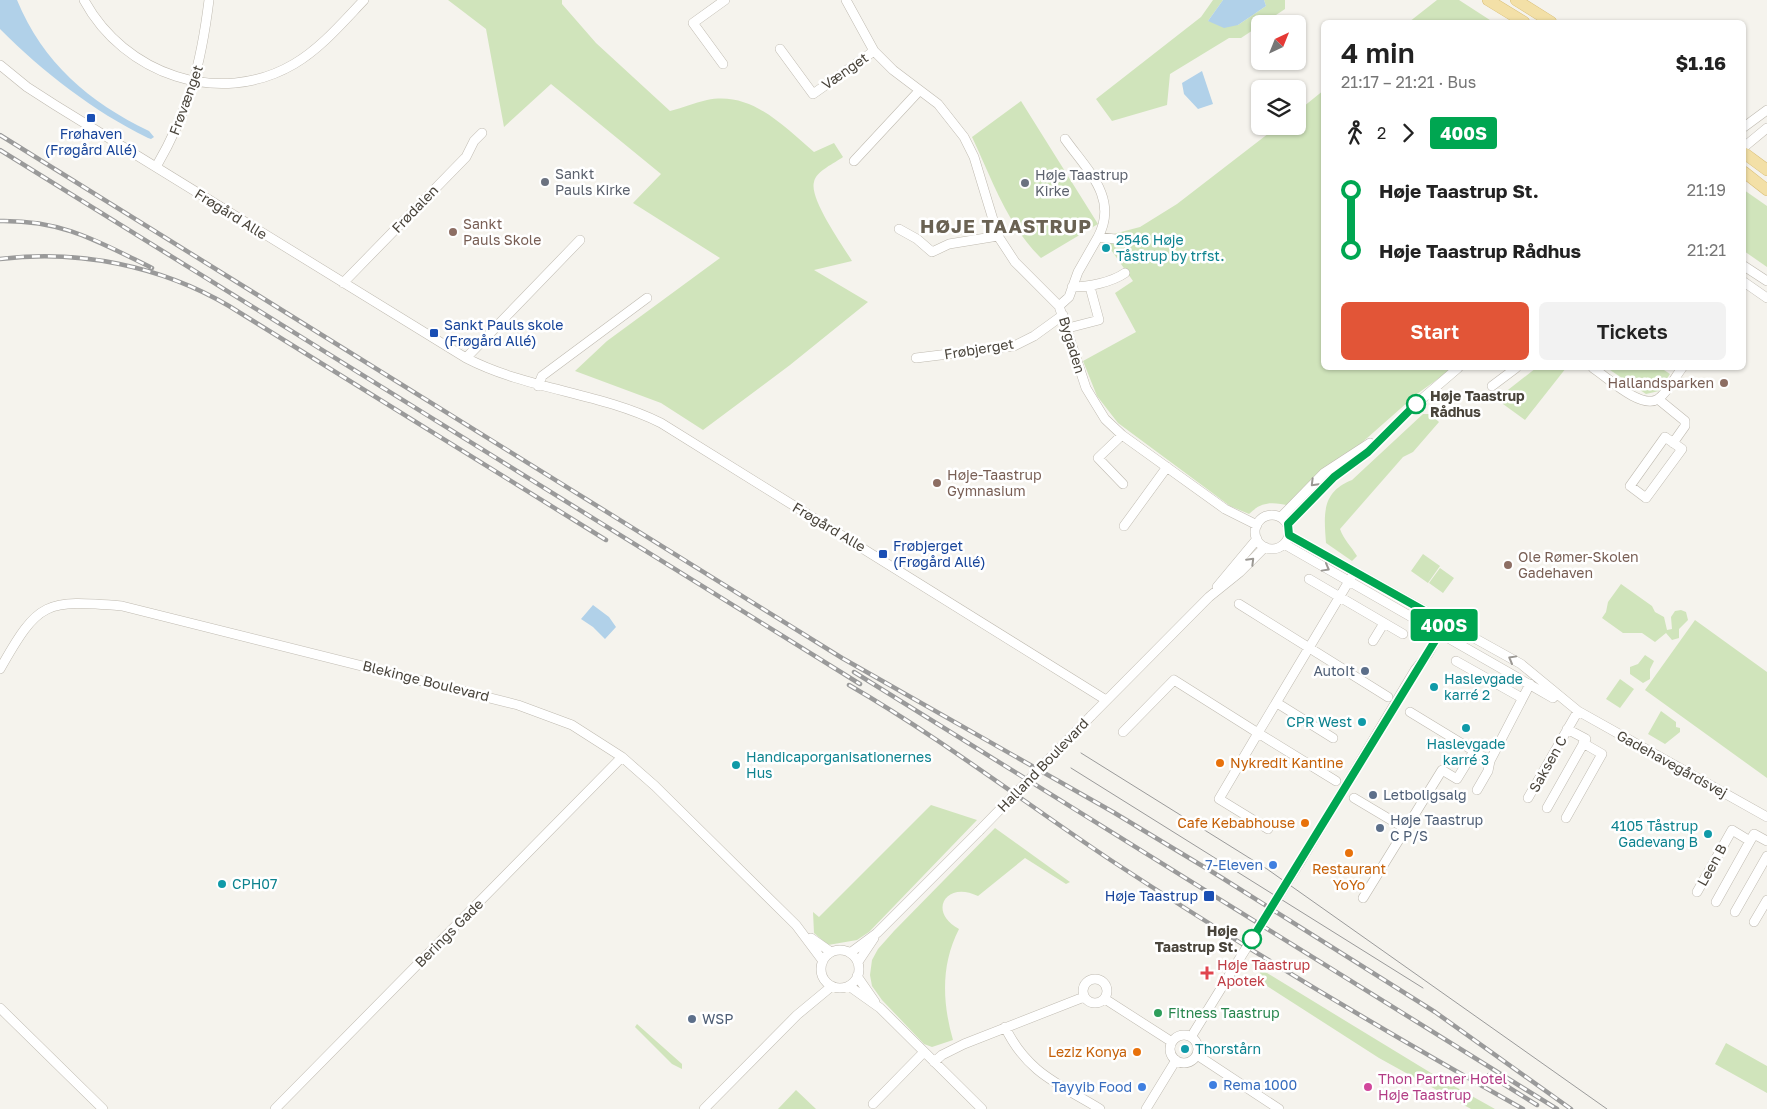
<!DOCTYPE html>
<meta charset="utf-8">
<style>
body{margin:0;font-family:"Golos Text",sans-serif;background:#f2f2f2;color:#222;height:100vh;display:flex;flex-direction:column;font-size:19px;white-space:nowrap}
*{box-sizing:border-box;margin:0}
p{font-size:16px;color:#767676}
.icon{flex:none;width:28px;height:28px;fill:none;stroke:currentColor;stroke-width:2;stroke-linecap:round;stroke-linejoin:round}
.map{position:relative;flex:1;overflow:hidden}
.side{position:absolute;left:1321px;top:20px;width:425px;height:350px;display:flex;flex-direction:column;background:#fff;border-radius:8px;box-shadow:0 1px 4px #0004}
.side>*{flex:none}
.badge{padding:0 10px;border-radius:4px;font-size:18px;line-height:32px}
.needle{width:32px;rotate:43deg}
.buttons{position:absolute;left:1251px;top:15px;display:grid;gap:10px}
.buttons a{display:grid;place-items:center;width:55px;height:55px;border-radius:8px;background:#fff;box-shadow:0 1px 4px #0004;font-size:25px}
.map>.badge{position:absolute;translate:-50% -50%;box-shadow:0 0 0 2px #fff}
.legs{display:flex;align-items:center;gap:8px;height:55px;padding:0 20px;font-size:16px}
.legs p{margin-inline-start:auto}
.headline{display:flex;align-items:center;justify-content:space-between;height:85px;padding:0 20px}
h1{font-size:28px;font-weight:600;line-height:38px}
.action{display:flex;gap:10px;margin-top:auto;padding:10px 20px}
.action a{flex:1;height:58px;border-radius:8px;background:#e25537;color:#fff;font-size:20px;font-weight:600;line-height:58px;text-align:center}
.action a+a{background:#f2f2f2;color:#222}
ul{padding:0 20px;list-style:none}
li{display:flex;align-items:center;gap:18px;height:60px;font-size:19px}
li i{display:grid;place-items:center;width:8px;height:100%;margin:0 6px;background:currentColor}
li i::after{content:'';width:12px;height:12px;margin:-6px;border:4px solid;border-radius:50%;background:#fff}
li p{margin-inline-start:auto}
li:first-child i{background:linear-gradient(#0000 50%,currentColor 0)}
li:last-child i{background:linear-gradient(currentColor 50%,#0000 0)}
.map>svg:first-child{display:block}
</style>
<div class="map">
<svg width="1767" height="1109" viewBox="0 0 1767 1109">
<rect width="100%" height="100%" fill="#f5f3ed"/>
<!-- green -->
<path fill="#d0e4bb" d="M448,0H562V4L596,43L670,111C682,108 694,103 707,100C752,91 783,126 814,152L834,143L843,157C835,163 816,171 814,182C809,199 843,246 852,261L814,270L868,302L790,365L703,430L661,403L575,371L607,341L720,258L633,203L661,174L551,84L504,127L486,29Z
M1213,0H1223L1208,21L1238,25L1266,6L1264,0H1285V9L1241,38H1229L1170,74L1167,105L1112,121L1096,99L1201,17Z
M1437,0H1459L1493,22H1409Z
M1324,90V368H1453L1417,394L1290,506C1273,502 1262,501 1249,514L1230,506L1118,423L1097,396L1083,361L1136,332L1115,293L1133,281L1102,237L1140,227L1177,204L1278,126H1298V111Z
M1021,101L1098,224L1041,258C1007,225 992,179 972,137Z
M1744,190L1767,206V267L1744,251Z
M1536,368H1566L1525,420L1503,404L1499,397Z
M1607,368H1661L1670,374L1659,391L1646,394Z
M1423,414H1430L1439,422L1413,452L1403,457L1340,529C1344,540 1351,546 1357,556L1352,561L1326,543C1324,515 1321,492 1352,480Z
M1423,554L1440,566L1428,583L1411,571Z
M1440,568L1454,578L1443,593L1429,583Z
M1621,584L1652,606L1655,612L1664,617L1667,630L1672,629L1671,617L1675,611L1681,610L1686,612L1688,620L1679,629V638L1672,640L1666,633L1655,642L1642,633H1623L1602,618L1606,612L1608,602Z
M1695,620L1767,672V778L1645,690Z
M1645,655L1654,661L1650,669V679L1643,683L1630,674V667L1638,664Z
M1620,679L1634,689L1620,708L1606,699Z
M1661,711L1676,722V727L1680,728V732L1665,744L1648,734Z
M931,805L977,820L869,932L857,940L828,945L814,933L813,912L819,917Z
M995,828L1070,882L1066,884L1025,858L978,896C946,880 927,912 959,929C941,964 942,1002 953,1040L932,1047L924,1044L882,1000L872,986L870,975L872,960L878,949L894,931Z
M1262,970L1436,1076L1495,1109H1471L1379,1058L1256,979Z
M637,1024L682,1064V1069L672,1064L635,1027Z
M1726,1043L1767,1066V1093L1715,1064Z
M796,1090L816,1109H778Z"/>
<!-- water -->
<path fill="#b1d1e9" d="M0,0H17C43,63 89,102 149,131L154,137L151,139L148,138C93,111 43,72 0,29Z
M1223,0H1264L1266,6L1238,25L1224,28L1208,21Z
M1202,71L1213,104L1198,109L1184,94L1182,83Z
M593,605L609,617L616,627L605,639L593,627L581,619Z"/>
<g fill="none" stroke-linecap="round" stroke-linejoin="round">
<!-- minor casing -->
<g stroke="#bfbab0" stroke-width="10">
<path id="minor" d="M84,0C124,74 219,108 294,64C321,48 342,23 364,0
M846,0L874,51L893,70L938,104L964,137L974,157L998,236L1015,262L1059,306L1086,388L1105,419L1122,435L1225,509L1257,525
M780,49L813,94L874,51
M723,64L693,23L725,0
M0,65L27,87L55,105L466,358C528,390 598,392 661,423L1106,700
M1744,127L1767,110
M1065,139C1087,170 1119,198 1098,237
M1744,147L1767,128
M854,161L919,91
M156,167C189,110 201,65 209,0
M899,229L917,239L932,252L949,244L998,236
M1744,266L1767,281
M1744,282L1767,298
M343,283L466,157L474,141L482,133
M1072,287C1089,287 1112,282 1125,273
M1059,306L1069,297L1078,272L1098,237L1115,239
M1068,328L1099,320L1090,287
M466,358L580,240
M916,358L1014,346L1034,336L1063,315
M1593,368C1607,377 1641,410 1658,399C1668,392 1675,377 1682,368
M538,386L542,376L647,298
M1492,386L1516,368
M1658,399L1685,421V426L1673,443
M1122,435L1098,458L1123,484
M1665,437L1682,449L1646,498L1630,486Z
M1255 532a17 17 0 1 1 34 0a17 17 0 1 1-34 0Z
M1281,517L1324,473L1370,443
M1288,524L1334,477L1368,452L1416,404L1458,368
M1124,526L1167,467
M1289,535L1521,664L1578,711L1767,817
M1284,544L1553,698
M1309,579L1403,634
M1217,587L1257,539
M1239,604L1388,697
M1373,641L1384,623
M1456,661L1522,698
M0,669C39,600 45,600 122,606L518,705L572,725L622,757L655,786L796,925L823,961
M1277,703L1333,738
M1410,712L1474,751
M1091,716L1209,597L1240,572L1265,547
M1123,732L1174,680L1258,733L1219,799L1268,829
M1336,781L1258,733L1352,576
M1477,790L1488,771L1490,761
M1354,798L1406,829
M1528,798L1578,711
M1547,808L1586,739L1567,729
M1566,818L1602,754L1583,743
M1302,859L1415,670L1428,654L1442,629
M1697,892L1732,830L1750,841
M1363,898L1442,770L1457,779L1474,751L1490,761L1530,684
M1716,902L1754,834L1767,841
M1735,912L1767,856
M1754,922L1767,900
M811,938L831,952
M821 969a19 19 0 1 1 38 0a19 19 0 1 1-38 0Z
M850,953L877,933L979,831
M858,962L874,938
M857,976L875,1002
M1083 991a12 12 0 1 1 24 0a12 12 0 1 1-24 0Z
M849,986L880,1008L982,1109
M1105,999L1172,1042
M0,1008L103,1109
M1005,1027C1027,1073 1059,1084 1100,1109
M1170 1049a14 14 0 1 1 28 0a14 14 0 1 1-28 0Z
M1191,1037L1230,974
M1197,1055L1279,1109
M934,1062L942,1055L964,1044L1084,997
M873,1104L924,1052
M275,1109L622,757
M704,1109L797,1015L832,986
M1146,1109L1176,1060"/>
</g>
<!-- major casing -->
<g stroke="#d8be78" stroke-width="12">
<path id="major" d="M1488,0L1524,22
M1516,0L1551,22
M1744,153L1767,170
M1744,172L1767,190"/>
</g>
<!-- minor -->
<use href="#minor" stroke="#fff" stroke-width="9"/>
<!-- major -->
<use href="#major" stroke="#f3e0a7" stroke-width="11"/>
<!-- tram -->
<path stroke="#9a9a9a" stroke-width="1" d="M1081,753L1267,869L1607,1109
M1071,768L1423,988"/>
<!-- rail casing -->
<g stroke="#9a9a9a" stroke-width="4.5">
<path id="rail" d="M0,135L842,658L1113,812L1219,876L1435,1012L1571,1109
M0,150L860,684
M0,221C63,220 97,241 152,268
M0,259C78,249 161,266 229,306L606,540
M854,672L1557,1109
M849,685C939,737 1025,803 1112,861C1246,949 1384,1031 1523,1109
M1489,1075L1537,1105"/>
</g>
<!-- rail -->
<use href="#rail" stroke="#fff" stroke-width="2.5" stroke-dasharray="8" stroke-linecap="butt"/>
<!-- minor-bridge casing -->
<g stroke="#bfbab0" stroke-width="10" stroke-linecap="butt">
<path id="minor-bridge" d="M979,831L1091,716
M1230,974L1302,859"/>
</g>
<!-- minor-bridge -->
<use href="#minor-bridge" stroke="#fff" stroke-width="9"/>
</g>
<!-- one-way arrows -->
<defs><path id="oneway-chevron" d="M-2-3.5L2.5 0L-2 3.5" fill="none" stroke-width="1.6" stroke-linecap="round" stroke-linejoin="round" transform="scale(1.25)"/></defs>
<g stroke="#9b9893">
<use href="#oneway-chevron" transform="translate(1314 483) rotate(135)"/>
<use href="#oneway-chevron" transform="translate(1251 561) rotate(-45)"/>
<use href="#oneway-chevron" transform="translate(1326 568) rotate(29)"/>
<use href="#oneway-chevron" transform="translate(1512 659) rotate(-151)"/>
</g>
<g fill="none" stroke-linecap="round" stroke-linejoin="round">
<!-- line-1 casing -->
<g stroke="#fff" stroke-width="11">
<path id="line-1" d="M1252,939L1446,623L1289,535L1288,524L1334,477L1368,452L1416,404"/>
</g>
<!-- line-1 -->
<use href="#line-1" stroke="#00a651" stroke-width="8"/>
</g>
<!-- markers -->
<g fill="#1a4fb4" stroke="#fff" stroke-width="2">
<rect x="86" y="113" width="10" height="10" rx="2.5"/>
<rect x="429" y="328" width="10" height="10" rx="2.5"/>
<rect x="878" y="549" width="10" height="10" rx="2.5"/>
<rect x="1203" y="890" width="12" height="12" rx="2.5"/>
</g>
<g fill="#6b7280" stroke="#fff" stroke-width="2">
<circle cx="545" cy="182" r="5"/>
<circle cx="1025" cy="183" r="5"/>
</g>
<g fill="#8d6e63" stroke="#fff" stroke-width="2">
<circle cx="453" cy="232" r="5"/>
<circle cx="1724" cy="383" r="5"/>
<circle cx="937" cy="483" r="5"/>
<circle cx="1508" cy="565" r="5"/>
</g>
<g fill="#0f9aa8" stroke="#fff" stroke-width="2">
<circle cx="1106" cy="248" r="5"/>
<circle cx="1434" cy="687" r="5"/>
<circle cx="1362" cy="722" r="5"/>
<circle cx="1466" cy="728" r="5"/>
<circle cx="736" cy="765" r="5"/>
<circle cx="1708" cy="834" r="5"/>
<circle cx="222" cy="884" r="5"/>
<circle cx="1185" cy="1049" r="5"/>
</g>
<g fill="#fff" stroke="#00a651" stroke-width="2.5">
<circle cx="1416" cy="404" r="9"/>
<circle cx="1252" cy="939" r="9"/>
</g>
<g fill="#5c6f8a" stroke="#fff" stroke-width="2">
<circle cx="1365" cy="671" r="5"/>
<circle cx="1373" cy="795" r="5"/>
<circle cx="1380" cy="828" r="5"/>
<circle cx="692" cy="1019" r="5"/>
</g>
<g fill="#e8710a" stroke="#fff" stroke-width="2">
<circle cx="1220" cy="763" r="5"/>
<circle cx="1305" cy="823" r="5"/>
<circle cx="1349" cy="853" r="5"/>
<circle cx="1137" cy="1052" r="5"/>
</g>
<g fill="#3f7fe0" stroke="#fff" stroke-width="2">
<circle cx="1273" cy="865" r="5"/>
<circle cx="1213" cy="1085" r="5"/>
<circle cx="1142" cy="1087" r="5"/>
</g>
<path fill="#e0444e" stroke="#fff" stroke-width="2" d="M1204.5 965.5h5v5h5v5h-5v5h-5v-5h-5v-5h5z"/>
<circle fill="#2e9e5b" stroke="#fff" stroke-width="2" cx="1158" cy="1013" r="5"/>
<circle fill="#d1479c" stroke="#fff" stroke-width="2" cx="1368" cy="1087" r="5"/>
<g text-anchor="middle" stroke-width="5" stroke-linejoin="round" paint-order="stroke">
<!-- street labels -->
<g font-size="14" fill="#49443b" stroke="#fff">
<text transform="translate(845 71) rotate(-35)" y="5">Vænget</text>
<text transform="translate(186 100) rotate(-70)" y="5">Frøvænget</text>
<text transform="translate(415 209) rotate(-46)" y="5">Frødalen</text>
<text transform="translate(231 214) rotate(32)" y="5">Frøgård Alle</text>
<text transform="translate(1072 345) rotate(73)" y="5">Bygaden</text>
<text transform="translate(979 349) rotate(-9)" y="5">Frøbjerget</text>
<text transform="translate(829 527) rotate(31)" y="5">Frøgård Alle</text>
<text transform="translate(426 681) rotate(14)" y="5">Blekinge Boulevard</text>
<text transform="translate(1548 764) rotate(-61)" y="5">Saksen C</text>
<text transform="translate(1672 764) rotate(29)" y="5">Gadehavegårdsvej</text>
<text transform="translate(1043 765) rotate(-46)" y="5">Halland Boulevard</text>
<text transform="translate(1712 865) rotate(-61)" y="5">Leen B</text>
<text transform="translate(449 933) rotate(-45)" y="5">Berings Gade</text>
</g>
<!-- transit labels -->
<g font-size="14" fill="#164399" stroke="#fff" text-anchor="start">
<text x="91" y="139" text-anchor="middle">Frøhaven<tspan x="91" dy="16">(Frøgård Allé)</tspan></text>
<text x="444" y="330">Sankt Pauls skole<tspan x="444" dy="16">(Frøgård Allé)</tspan></text>
<text x="893" y="551">Frøbjerget<tspan x="893" dy="16">(Frøgård Allé)</tspan></text>
<text x="1198" y="901" text-anchor="end">Høje Taastrup</text>
</g>
<!-- worship labels -->
<g font-size="14" fill="#5b616d" stroke="#fff" text-anchor="start">
<text x="555" y="179">Sankt<tspan x="555" dy="16">Pauls Kirke</tspan></text>
<text x="1035" y="180">Høje Taastrup<tspan x="1035" dy="16">Kirke</tspan></text>
</g>
<!-- education labels -->
<g font-size="14" fill="#785e54" stroke="#fff" text-anchor="start">
<text x="463" y="229">Sankt<tspan x="463" dy="16">Pauls Skole</tspan></text>
<text x="1714" y="388" text-anchor="end">Hallandsparken</text>
<text x="947" y="480">Høje-Taastrup<tspan x="947" dy="16">Gymnasium</tspan></text>
<text x="1518" y="562">Ole Rømer-Skolen<tspan x="1518" dy="16">Gadehaven</tspan></text>
</g>
<!-- culture labels -->
<g font-size="14" fill="#0d838f" stroke="#fff" text-anchor="start">
<text x="1116" y="245">2546 Høje<tspan x="1116" dy="16">Tåstrup by trfst.</tspan></text>
<text x="1444" y="684">Haslevgade<tspan x="1444" dy="16">karré 2</tspan></text>
<text x="1352" y="727" text-anchor="end">CPR West</text>
<text x="1466" y="749" text-anchor="middle">Haslevgade<tspan x="1466" dy="16">karré 3</tspan></text>
<text x="746" y="762">Handicaporganisationernes<tspan x="746" dy="16">Hus</tspan></text>
<text x="1698" y="831" text-anchor="end">4105 Tåstrup<tspan x="1698" dy="16">Gadevang B</tspan></text>
<text x="232" y="889">CPH07</text>
<text x="1195" y="1054">Thorstårn</text>
</g>
<!-- stop labels -->
<g font-size="14" font-weight="bold" fill="#49443b" stroke="#fff" text-anchor="start">
<text x="1430" y="401">Høje Taastrup<tspan x="1430" dy="16">Rådhus</tspan></text>
<text x="1238" y="936" text-anchor="end">Høje<tspan x="1238" dy="16">Taastrup St.</tspan></text>
</g>
<!-- service labels -->
<g font-size="14" fill="#4e5e75" stroke="#fff" text-anchor="start">
<text x="1355" y="676" text-anchor="end">AutoIt</text>
<text x="1383" y="800">Letboligsalg</text>
<text x="1390" y="825">Høje Taastrup<tspan x="1390" dy="16">C P/S</tspan></text>
<text x="702" y="1024">WSP</text>
</g>
<!-- food labels -->
<g font-size="14" fill="#c56008" stroke="#fff" text-anchor="end">
<text x="1230" y="768" text-anchor="start">Nykredit Kantine</text>
<text x="1295" y="828">Cafe Kebabhouse</text>
<text x="1349" y="874" text-anchor="middle">Restaurant<tspan x="1349" dy="16">YoYo</tspan></text>
<text x="1127" y="1057">Leziz Konya</text>
</g>
<!-- shop labels -->
<g font-size="14" fill="#366cbe" stroke="#fff" text-anchor="end">
<text x="1263" y="870">7-Eleven</text>
<text x="1223" y="1090" text-anchor="start">Rema 1000</text>
<text x="1132" y="1092">Tayyib Food</text>
</g>
<!-- health labels -->
<g font-size="14" fill="#be3a42" stroke="#fff" text-anchor="start">
<text x="1217" y="970">Høje Taastrup<tspan x="1217" dy="16">Apotek</tspan></text>
</g>
<!-- leisure labels -->
<g font-size="14" fill="#27864d" stroke="#fff" text-anchor="start">
<text x="1168" y="1018">Fitness Taastrup</text>
</g>
<!-- hotel labels -->
<g font-size="14" fill="#b23c85" stroke="#fff" text-anchor="start">
<text x="1378" y="1084">Thon Partner Hotel<tspan x="1378" dy="16">Høje Taastrup</tspan></text>
</g>
<!-- district labels -->
<g font-size="19" font-weight="bold" letter-spacing="1" fill="#6a6253" stroke="#fff">
<text x="1006" y="233">HØJE TAASTRUP</text>
</g>
</g>
</svg>
<div class="buttons">
<a><svg class="needle" viewBox="-14 -14 28 28"><path d="M0-13l5 13h-10z" fill="#e53935"/><path d="M0 13l5-13h-10z" fill="#767676"/></svg></a>
<a><svg class="icon" aria-label="layers" viewBox="0 0 24 24"><path d="M12 4l9 5-9 5-9-5zM3 14l9 5 9-5"/></svg></a>
</div>
<b class="badge" style="left:1444px;top:625px;background:#00a651;color:#fff">400S</b>
<section class="side">
<div class="headline"><div><h1>4 min</h1><p>21:17 – 21:21 · Bus</p></div><b>$1.16</b></div>
<div class="legs"><svg class="icon" aria-label="walk" viewBox="0 0 24 24"><circle cx="13" cy="4" r="2"/><path d="M13 8l-2 6 4 7M11 14l-3 7M7 12l3-4h3l4 4"/></svg>2<svg class="icon" aria-label="forward" viewBox="0 0 24 24"><path d="M9 5l7 7-7 7"/></svg><b class="badge" style="background:#00a651;color:#fff">400S</b></div>
<ul>
<li><i style="color:#00a651"></i><b>Høje Taastrup St.</b><p>21:19</p></li>
<li><i style="color:#00a651"></i><b>Høje Taastrup Rådhus</b><p>21:21</p></li>
</ul>
<div class="action"><a>Start</a><a>Tickets</a></div>
</section>
</div>
